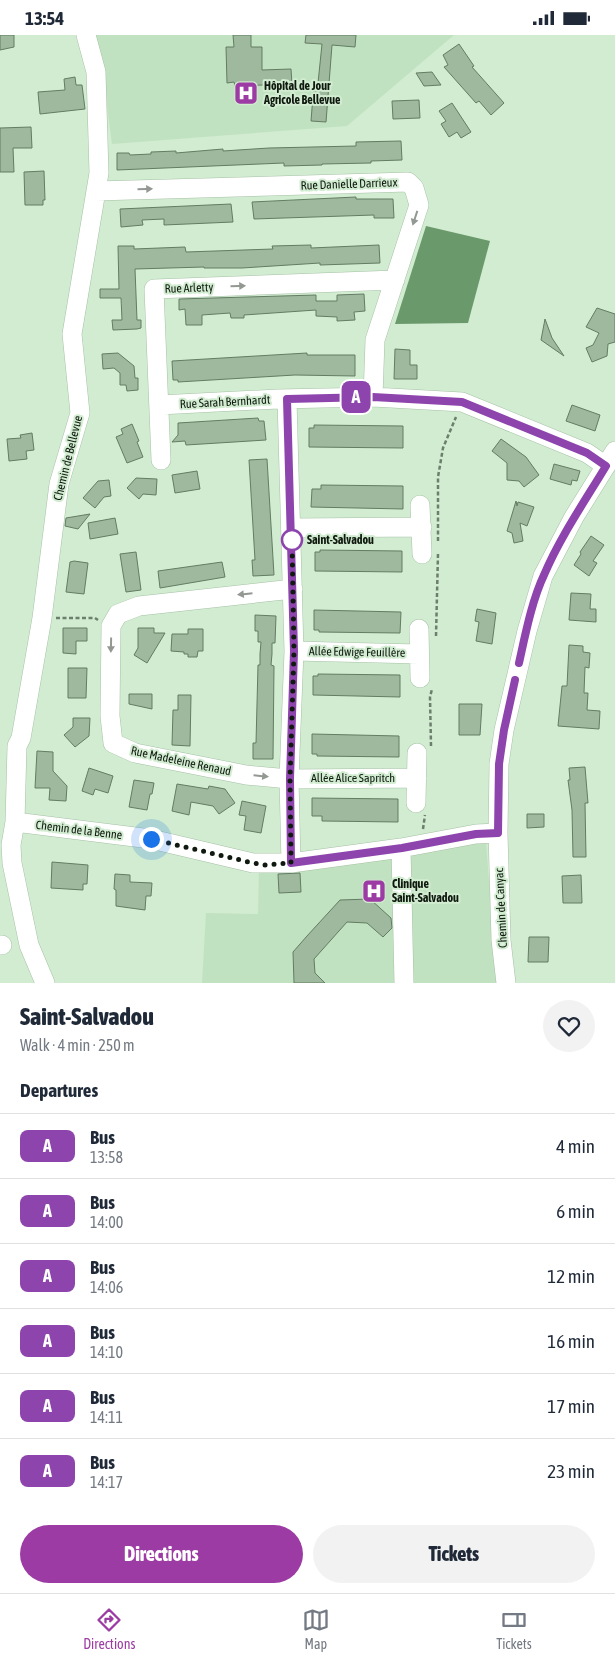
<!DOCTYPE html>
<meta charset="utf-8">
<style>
body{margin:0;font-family:"Asap Condensed",sans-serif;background:#f2f2f3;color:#1f2937;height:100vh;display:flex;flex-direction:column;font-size:19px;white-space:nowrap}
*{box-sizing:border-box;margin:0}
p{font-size:16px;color:#747a83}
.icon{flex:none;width:28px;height:28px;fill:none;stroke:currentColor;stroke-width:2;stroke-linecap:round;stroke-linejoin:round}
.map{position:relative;height:948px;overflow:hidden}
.details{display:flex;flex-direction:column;background:#fff;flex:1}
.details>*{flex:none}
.badge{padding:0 10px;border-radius:8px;font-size:18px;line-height:32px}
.you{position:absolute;width:25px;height:25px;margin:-12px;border:4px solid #fff;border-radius:50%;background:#1a73e8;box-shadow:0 0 0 8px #1a73e833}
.map>.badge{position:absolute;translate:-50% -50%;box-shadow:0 0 0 2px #fff}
h2{padding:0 20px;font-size:19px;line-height:45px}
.round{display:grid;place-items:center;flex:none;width:52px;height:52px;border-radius:26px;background:#f2f2f3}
.overview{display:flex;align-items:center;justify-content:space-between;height:85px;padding:0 20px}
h1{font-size:24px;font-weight:800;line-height:38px}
.cta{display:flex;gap:10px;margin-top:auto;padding:10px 20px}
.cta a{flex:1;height:58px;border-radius:30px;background:#9c3ba3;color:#fff;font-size:20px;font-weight:800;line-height:58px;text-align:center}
.cta a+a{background:#f2f2f3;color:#1f2937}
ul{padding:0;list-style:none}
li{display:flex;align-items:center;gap:15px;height:65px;padding:0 20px;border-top:1px solid #e0e1e3}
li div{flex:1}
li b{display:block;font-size:19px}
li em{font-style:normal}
li .badge{min-width:55px;font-weight:700;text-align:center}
.status{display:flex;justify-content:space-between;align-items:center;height:35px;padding:0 25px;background:#fff;direction:ltr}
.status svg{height:14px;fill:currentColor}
.menu{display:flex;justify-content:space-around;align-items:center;height:70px;border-top:1px solid #e0e1e3;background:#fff;font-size:14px;color:#747a83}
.menu a{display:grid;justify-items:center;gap:2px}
.menu .current{color:#9c3ba3}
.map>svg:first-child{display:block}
</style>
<div class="status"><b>13:54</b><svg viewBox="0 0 49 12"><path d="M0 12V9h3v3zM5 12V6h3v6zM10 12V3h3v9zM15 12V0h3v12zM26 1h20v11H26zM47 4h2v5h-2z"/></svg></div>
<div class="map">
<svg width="615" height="948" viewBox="0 0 615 948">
<rect width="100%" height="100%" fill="#d1ecd0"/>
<!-- built -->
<path fill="#c1e2c1" d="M94,0H454L347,91L112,109L101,25Z
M486,807L497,948H202L206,878L258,879L259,833Z"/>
<!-- water -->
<path fill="#6a996b" d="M426,191L490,206L468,288L395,289Z"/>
<!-- building -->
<path fill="#9eb99e" stroke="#637c63" d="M0,0H14V12L0,15Z
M233,0H251V12H262V35L291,34L292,49L235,51L234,47L227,48L226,12H234Z
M306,0H356L355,12L332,10L326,87L311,86L314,48H318L322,9L305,8Z
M459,9L474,31L472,32L504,68L491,80L479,66L476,68L444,32L448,30L443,20Z
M432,37L441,50L424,51L416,38Z
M75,42L76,50H82L85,74L40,79L38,57L65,55L64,44Z
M419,65L420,83L393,84L392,66Z
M452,68L471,97L461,103L457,97L449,102L441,89L446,86L439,76Z
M31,92L32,113H13L14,137H0V93Z
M401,106L402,125L371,126V128L322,129V130L284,131V128L117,135V118H129L130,120L151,119V117L176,116V118L223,114V116L269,113L356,111V107Z
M44,136L45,165H43V170H25L24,137Z
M356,162V164H393L394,183H374V180L254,184L252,167Z
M231,169L233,187L164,190V184L142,185L143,190L121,192L120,174Z
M311,210V213L379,210L380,228L320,230V228L242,233H204V232L135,234L137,285H141V293L137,294L113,295L112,285H122L121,263H100V254H119L118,211H134V214L185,212L186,217L273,214L272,211Z
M364,259L365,276L354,277L355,285L337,286V282L316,281V275L244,280V283H231L230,278L202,280V290H186L185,274L179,275V264L316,260V266H337V260Z
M597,273L615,279V307L608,309L607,321L592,327L586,313L593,310L599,298L586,292Z
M545,284L552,303L564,321L541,305Z
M395,314L410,315V330H417V344H394Z
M118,318L134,331L135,343H138V355L127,356L126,350H120V338L114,333L103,334L102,319Z
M307,318V320H355V341L295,340L178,347V345H173L172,326Z
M572,370L600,380L595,396L566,386Z
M258,383L259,386H264L266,405L186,410L185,406L172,407L178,400V388Z
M132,389L139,406L137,407L143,422L127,428L116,402L123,399L121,394Z
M314,390L403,391V413L309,412V393H314Z
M32,398L34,415L26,416L27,424L9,426L7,404L21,403L20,400Z
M501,404L526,422L539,440L524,452L519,446L507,445V428L492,416Z
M267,424L274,540L253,541L252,525H255L249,425Z
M554,429L580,436L577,446L572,445L571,450L550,444Z
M197,436L200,454L175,458L172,440Z
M136,443L157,444L156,460L143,459L139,464L127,453Z
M109,445L111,461L104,462L95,473L83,463L98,446Z
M321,450L403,451V474L311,472L312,454H321Z
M516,466L517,471L518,467L534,472L527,491L520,488L523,506L514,508L512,498L507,496Z
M90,479L78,494L65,491L66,483Z
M115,483L118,499L90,504L88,488Z
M591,501L604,510L593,526L597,528L589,541L574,530L581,519L580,517Z
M320,515L402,516V537L315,536V517H320Z
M136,517L141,555L126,557L120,519Z
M74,526L88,528L84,559L66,557L70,527Z
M222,527L225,542L160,553L158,536Z
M571,558L591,559L590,574H596V587L569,585Z
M477,574L496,578L492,609L476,606L479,587L475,586Z
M314,575L401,577L400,598L319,597V595H314Z
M255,580L276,581L275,608H272V619L271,630L274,631L273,724H253V708H256L258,630H260V619L261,607H258V596H255Z
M63,593H87V606H76V619L63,618Z
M138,593H154V598H165L147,628L134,620L138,613Z
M188,594H203V616H198L197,622H188V619H184V617L171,616L172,599H188Z
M569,610L583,611V617L590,618L589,633L585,632L584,658H588L587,675L600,676L599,694L558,691L562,651H567Z
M68,633H87L86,663H68Z
M318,639L400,640V662L313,660V641H318Z
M129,659H152V674L129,669Z
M178,660H191L190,711L172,710L173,675H178Z
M459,669H482L480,700H459Z
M73,683H90L89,701L75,712L64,700L73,692Z
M312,699L399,701V722L317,721V719H312Z
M37,716L53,717V736L67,751L66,766L49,765L50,753H35Z
M585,732L588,768H585L586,822H573L572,775L568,745H570L569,733Z
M89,733L113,741L108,758L95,754L93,760L82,756Z
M134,745L154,748L152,759H150L147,775L129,772Z
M177,749L208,754L209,751L225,754L235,768L219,779L213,771L191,767L189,780L172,776Z
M312,763L398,764V787L322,786V781H312Z
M242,766L266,771L261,798L244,795L246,781L239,780Z
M527,779H544V792L527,793Z
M52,827L88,830L87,849H83V855L51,853Z
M300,838L301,857L279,858L278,839Z
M115,839L130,840V847L152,848L151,861H146L145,875L116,871V855L114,854Z
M581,840L582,868H563L562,841Z
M370,864L391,883L392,893L383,902L367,888L347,887L314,924L315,938L325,948H294L293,917L307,901L340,865Z
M529,902H549L548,927H528Z"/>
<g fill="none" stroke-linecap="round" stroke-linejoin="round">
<!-- minor casing -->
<g stroke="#a6c1a6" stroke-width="20">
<path id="minor" d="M96,156L408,147L414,153L419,170L375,305L373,362
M287,364L294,616L289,744L291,828
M159,370L278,364L373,362L462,367L587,418L606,431
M161,425L154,254L395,245
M420,470L422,519
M291,493L422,492
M293,554L139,571L118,579L111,591L110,681L113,708L135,718L246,740L289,744L417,743
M419,594L420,643
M294,616L419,619
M416,768L417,718
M15,787L151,804L253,828H291L401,813L476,799L498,798
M401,813L404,948
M0,910H2
M45,948L29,910L12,828L11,810L15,787L17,711L21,703L42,583L59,449L80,378L72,299L99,138L96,37L86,0
M506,948L501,905L498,798L499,729L504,695L527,596L543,541L574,482L615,416"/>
</g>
<!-- path -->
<path stroke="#6c7e6c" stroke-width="2.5" stroke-dasharray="4 2.5" stroke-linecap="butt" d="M438,506V442L443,413L456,382
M56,583H95L98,585
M436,601L438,519
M431,711L430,662L432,654
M423,794L425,780"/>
<!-- minor -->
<use href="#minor" stroke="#fff" stroke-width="19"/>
</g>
<!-- one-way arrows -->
<defs><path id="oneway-solid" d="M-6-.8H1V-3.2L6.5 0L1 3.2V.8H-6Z" transform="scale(1.25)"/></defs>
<g fill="#939893">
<use href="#oneway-solid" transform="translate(145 154) rotate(-2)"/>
<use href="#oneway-solid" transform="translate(415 183) rotate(108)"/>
<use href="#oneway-solid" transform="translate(238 251) rotate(-2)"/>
<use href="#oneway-solid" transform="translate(245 559) rotate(174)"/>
<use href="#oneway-solid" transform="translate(111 610) rotate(91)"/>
<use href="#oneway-solid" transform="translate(261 741) rotate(6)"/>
</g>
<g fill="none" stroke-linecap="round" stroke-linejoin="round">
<!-- line casing -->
<g stroke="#fff" stroke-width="11">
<path id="line" d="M515,645L504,695L499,729L498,798L476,799L402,813L291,828L290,744L294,616L287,364L373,362L462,367L587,418L606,431C585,466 560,502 544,540C532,565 525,601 519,628"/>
</g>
<!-- line -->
<use href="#line" stroke="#8e44ad" stroke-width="8"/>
<!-- walk -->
<path stroke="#101910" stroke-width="5" stroke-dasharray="0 9" d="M151,804L253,828L265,830L291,828L290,744L294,616L292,505"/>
</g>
<!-- icons -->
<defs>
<g id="hospital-square" transform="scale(1.25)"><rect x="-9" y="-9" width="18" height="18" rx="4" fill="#9c3ba3" stroke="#d1ecd0"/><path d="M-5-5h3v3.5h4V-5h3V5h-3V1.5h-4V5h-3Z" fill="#fff"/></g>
</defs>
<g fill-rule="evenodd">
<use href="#hospital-square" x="246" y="58"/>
<use href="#hospital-square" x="374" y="856"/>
</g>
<!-- markers -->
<circle fill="#fff" stroke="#8e44ad" stroke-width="2.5" cx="292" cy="505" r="10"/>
<g text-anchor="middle" stroke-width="4" stroke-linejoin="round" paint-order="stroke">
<!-- poi labels -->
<g font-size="12" font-weight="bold" fill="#101910" stroke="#d1ecd0" text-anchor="start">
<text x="264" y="55">Hôpital de Jour<tspan x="264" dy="14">Agricole Bellevue</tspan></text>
<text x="392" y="853">Clinique<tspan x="392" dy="14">Saint-Salvadou</tspan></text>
</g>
<!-- street labels -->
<g font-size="12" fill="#101910" stroke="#d1ecd0">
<text transform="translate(349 149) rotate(-2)" y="4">Rue Danielle Darrieux</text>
<text transform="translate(189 253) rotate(-2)" y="4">Rue Arletty</text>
<text transform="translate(225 367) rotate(-3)" y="4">Rue Sarah Bernhardt</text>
<text transform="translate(68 423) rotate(-76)" y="4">Chemin de Bellevue</text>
<text transform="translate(357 617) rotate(1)" y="4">Allée Edwige Feuillère</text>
<text transform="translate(181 726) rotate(12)" y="4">Rue Madeleine Renaud</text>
<text x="353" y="747">Allée Alice Sapritch</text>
<text transform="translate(79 795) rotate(7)" y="4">Chemin de la Benne</text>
<text transform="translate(501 873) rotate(-93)" y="4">Chemin de Canyac</text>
</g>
<!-- stop labels -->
<g font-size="12" font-weight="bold" fill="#101910" stroke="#d1ecd0" text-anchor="start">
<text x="307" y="509">Saint-Salvadou</text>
</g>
</g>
</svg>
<div class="you" style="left:151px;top:804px"></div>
<b class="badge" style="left:356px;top:362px;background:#8e44ad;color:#fff">A</b>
</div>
<section class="details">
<div class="overview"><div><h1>Saint-Salvadou</h1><p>Walk · 4 min · 250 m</p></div><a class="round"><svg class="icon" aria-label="heart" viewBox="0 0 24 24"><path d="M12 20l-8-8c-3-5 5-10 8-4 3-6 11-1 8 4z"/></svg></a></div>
<h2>Departures</h2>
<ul>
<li><span class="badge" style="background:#8e44ad;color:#fff">A</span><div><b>Bus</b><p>13:58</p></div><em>4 min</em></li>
<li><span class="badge" style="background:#8e44ad;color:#fff">A</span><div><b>Bus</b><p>14:00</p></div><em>6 min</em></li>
<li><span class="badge" style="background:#8e44ad;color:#fff">A</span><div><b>Bus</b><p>14:06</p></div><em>12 min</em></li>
<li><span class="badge" style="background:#8e44ad;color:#fff">A</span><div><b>Bus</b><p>14:10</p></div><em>16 min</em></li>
<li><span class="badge" style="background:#8e44ad;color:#fff">A</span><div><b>Bus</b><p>14:11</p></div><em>17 min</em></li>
<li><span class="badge" style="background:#8e44ad;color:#fff">A</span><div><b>Bus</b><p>14:17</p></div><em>23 min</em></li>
</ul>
<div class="cta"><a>Directions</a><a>Tickets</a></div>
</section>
<nav class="menu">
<a class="current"><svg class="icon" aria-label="directions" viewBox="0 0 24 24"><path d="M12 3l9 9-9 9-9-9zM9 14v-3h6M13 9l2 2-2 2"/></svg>Directions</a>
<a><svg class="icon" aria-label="map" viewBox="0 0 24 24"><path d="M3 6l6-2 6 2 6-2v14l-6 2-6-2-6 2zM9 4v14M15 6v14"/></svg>Map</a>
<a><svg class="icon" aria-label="tickets" viewBox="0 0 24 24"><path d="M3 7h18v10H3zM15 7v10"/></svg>Tickets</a>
</nav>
